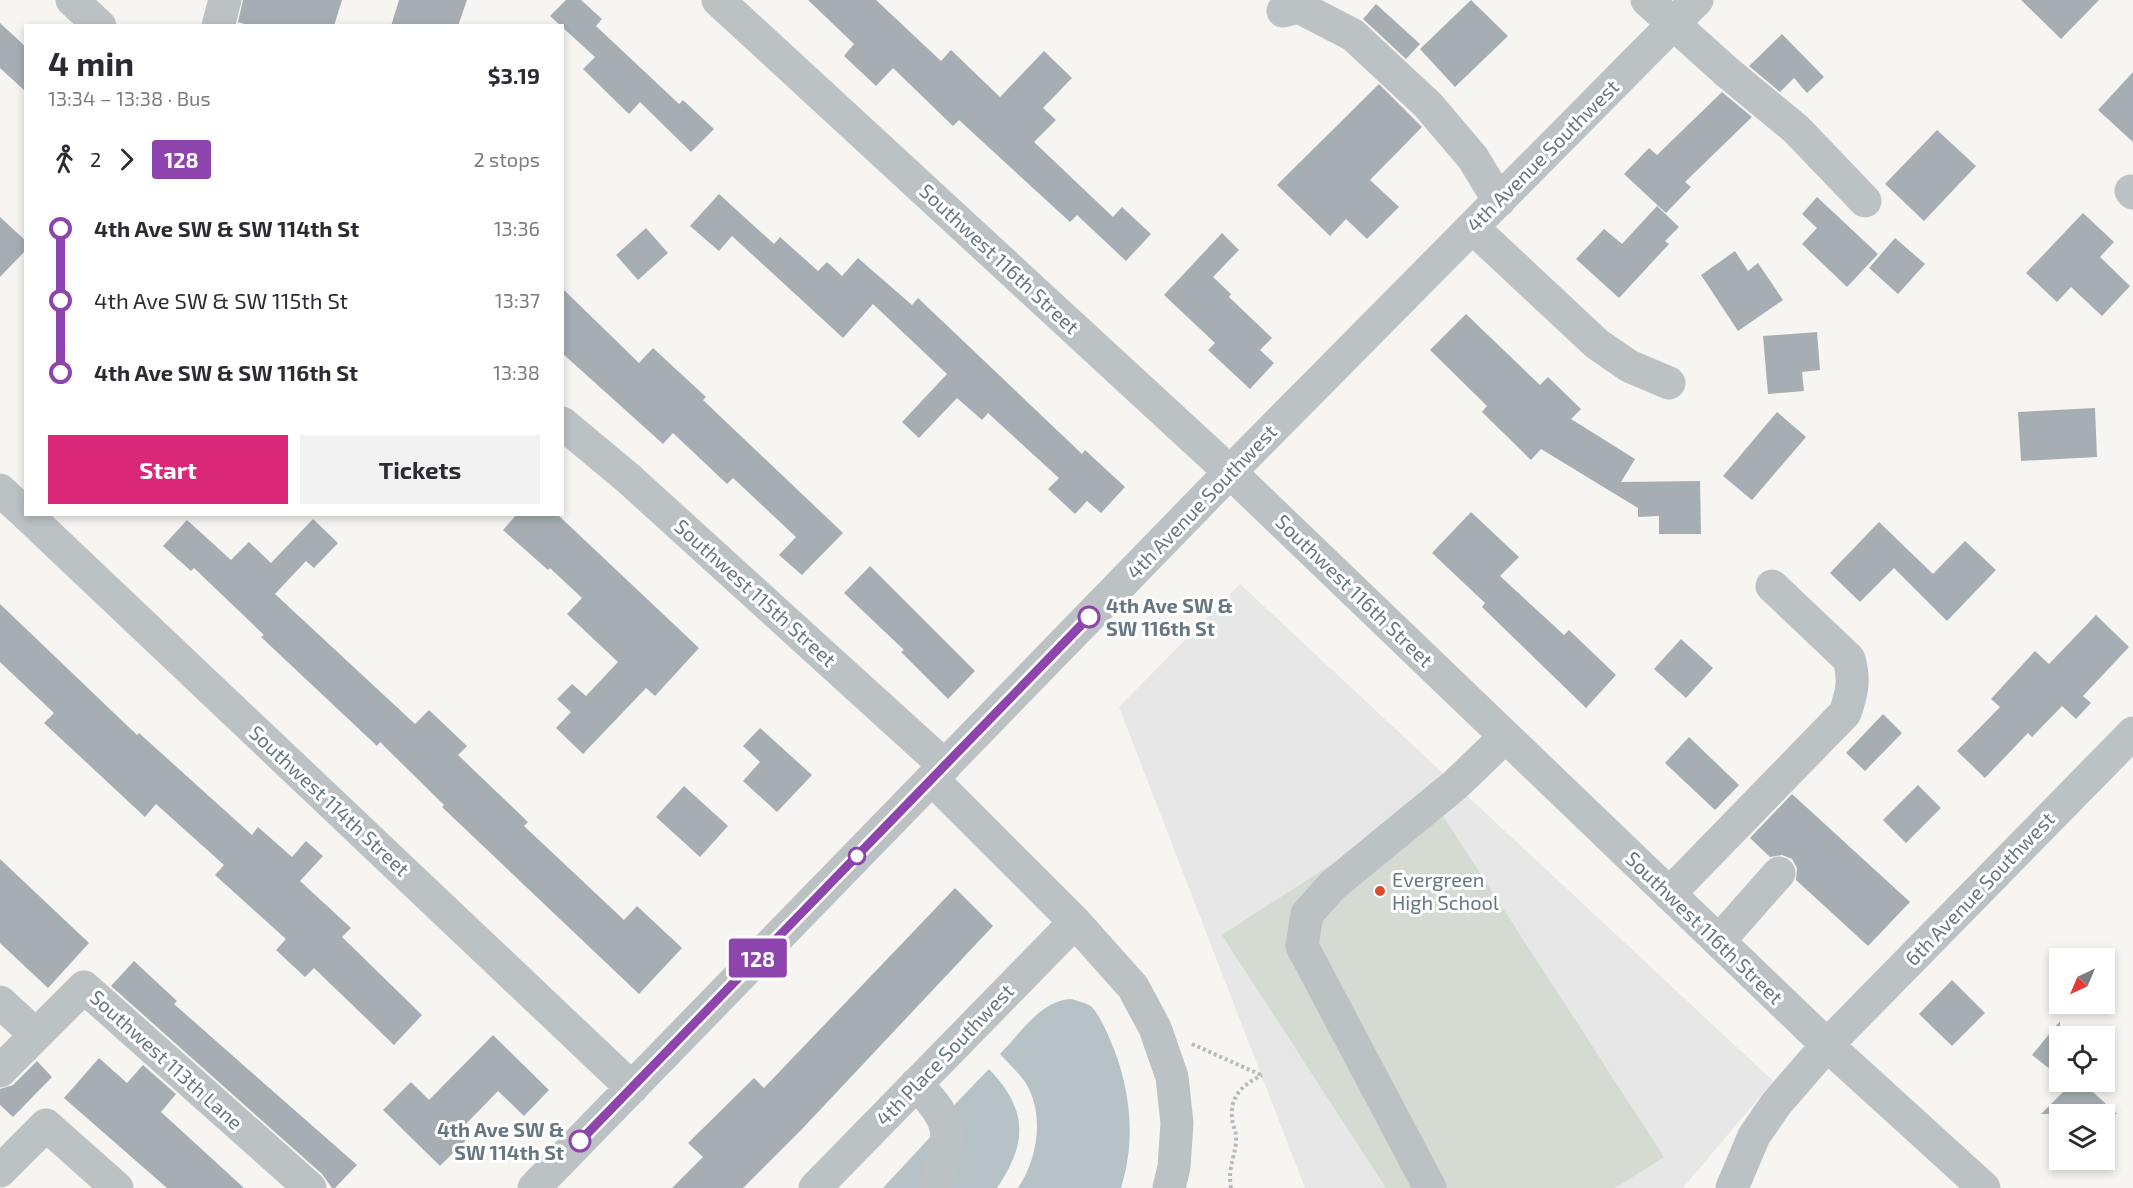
<!DOCTYPE html>
<meta charset="utf-8">
<style>
body{margin:0;font-family:"Exo 2",sans-serif;background:#f2f2f3;color:#2b2b33;height:100vh;display:flex;flex-direction:column;font-size:22px;white-space:nowrap}
*{box-sizing:border-box;margin:0}
p{font-size:20px;color:#7c7c81}
.icon{flex:none;width:33px;height:33px;fill:none;stroke:currentColor;stroke-width:2;stroke-linecap:round;stroke-linejoin:round}
.map{position:relative;flex:1;overflow:hidden}
.panel{position:absolute;left:24px;top:24px;width:540px;height:492px;display:flex;flex-direction:column;background:#fff;border-radius:0px;box-shadow:0 3px 9px #0003}
.panel>*{flex:none}
.badge{padding:0 12px;border-radius:4px;font-size:21px;line-height:39px}
.needle{width:39px;rotate:224deg}
.controls{position:absolute;left:2049px;top:948px;display:grid;gap:12px}
.controls a{display:grid;place-items:center;width:66px;height:66px;border-radius:0px;background:#fff;box-shadow:0 3px 9px #0003;font-size:30px}
.map>.badge{position:absolute;translate:-50% -50%;box-shadow:0 0 0 3px #fff}
.legs{display:flex;align-items:center;gap:9px;height:66px;padding:0 24px;font-size:20px}
.legs p{margin-inline-start:auto}
.headline{display:flex;align-items:center;justify-content:space-between;height:102px;padding:0 24px}
h1{font-size:33px;font-weight:700;line-height:45px}
.cta{display:flex;gap:12px;margin-top:auto;padding:12px 24px}
.cta a{flex:1;height:69px;border-radius:0px;background:#db2777;color:#fff;font-size:24px;font-weight:700;line-height:69px;text-align:center}
.cta a+a{background:#f2f2f3;color:#2b2b33}
ul{padding:0 24px;list-style:none}
li{display:flex;align-items:center;gap:21px;height:72px;font-size:22px}
li i{display:grid;place-items:center;width:9px;height:100%;margin:0 8px;background:currentColor}
li i::after{content:'';width:15px;height:15px;margin:-8px;border:4px solid;border-radius:50%;background:#fff}
li p{margin-inline-start:auto}
li:first-child i{background:linear-gradient(#0000 50%,currentColor 0)}
li:last-child i{background:linear-gradient(currentColor 50%,#0000 0)}
.map>svg:first-child{display:block}
</style>
<div class="map">
<svg width="2133" height="1188" viewBox="0 0 2133 1188">
<rect width="100%" height="100%" fill="#f6f5f2"/>
<!-- built -->
<path fill="#e6e7e6" d="M1240,584L1773,1081L1683,1188H1305L1119,707Z"/>
<!-- green -->
<path fill="#d5dad2" d="M1432,799L1664,1157L1615,1188H1386L1222,935Z"/>
<!-- water -->
<path fill="#b6c2c6" d="M1071,999C1077,1001 1083,1002 1089,1005C1097,1010 1104,1026 1108,1035C1130,1083 1137,1137 1121,1188H1018C1038,1159 1045,1113 1025,1082C1018,1072 1008,1063 1000,1054C1020,1034 1041,1000 1071,999Z
M989,1069C1028,1110 1028,1142 997,1188H883L934,1133L935,1125Z"/>
<!-- building -->
<path fill="#a6aeb3" d="M243,0H342L334,26H251L238,22Z
M399,0H467L458,26H391Z
M566,0H581L602,19L596,26L679,104L683,100L714,129L691,152L640,102L629,114L583,69L595,57L550,16Z
M808,0H876L941,61L951,50L1000,97L1044,51L1072,78L1043,108L1056,120L1034,142L1113,217L1122,207L1151,234L1126,261L1077,215L1070,222L959,120L953,126L893,68L876,86L844,56L854,44Z
M1471,0L1508,36L1455,87L1420,49Z
M2021,0H2099L2061,39Z
M1376,4L1420,44L1406,59L1363,19Z
M0,23L26,47V92L0,68Z
M1782,34L1824,77L1807,93L1794,78L1780,92L1749,66Z
M2133,72V142L2098,110Z
M1379,84L1422,127L1370,180L1399,207L1367,239L1346,219L1330,236L1277,185Z
M1722,92L1752,117L1685,182L1691,187L1666,213L1624,174L1649,148L1657,155Z
M1937,130L1976,166L1924,221L1885,184Z
M719,194L774,244L780,237L818,271L827,262L842,276L858,258L912,305L918,298L1082,454L1085,450L1125,487L1101,513L1087,501L1075,514L1048,489L1059,478L988,413L982,420L957,398L919,438L902,422L947,374L873,304L843,338L732,236L719,251L690,226Z
M1817,197L1878,254L1847,287L1802,244L1817,228L1802,214Z
M1657,206L1679,227L1665,241L1669,244L1619,298L1576,259L1604,229L1622,244Z
M2083,213L2114,242L2100,257L2130,286L2102,316L2071,287L2057,302L2026,273Z
M0,217L26,241V250L0,277Z
M646,228L668,253L638,280L616,255Z
M1222,233L1239,250L1213,277L1231,294L1229,297L1272,338L1260,350L1274,363L1250,389L1208,350L1215,343L1164,295Z
M1895,238L1925,264L1898,294L1869,268Z
M1735,251L1748,271L1758,263L1783,300L1738,331L1701,275Z
M562,288L639,363L653,348L706,397L703,400L843,533L802,575L779,555L796,537L733,478L727,484L673,433L663,444L562,353Z
M1466,314L1540,385L1548,377L1581,409L1571,419L1635,459L1621,482L1700,481L1701,534H1659V516L1638,517V508L1541,449L1531,460L1482,412L1487,406L1430,350Z
M1817,332L1820,370L1802,372L1804,391L1768,394L1763,336Z
M2095,408L2097,457L2021,461L2018,412Z
M1777,412L1806,437L1752,500L1723,476Z
M1471,512L1519,557L1500,576L1564,635L1569,630L1616,675L1586,708L1482,607L1485,603L1432,553Z
M517,514H557L699,648L655,696L646,688L583,754L556,728L571,712L557,699L572,684L586,696L618,662L567,614L582,598L550,568L548,570L503,530Z
M313,519L338,543L314,568L306,561L275,594L415,724L429,710L467,746L458,755L528,822L524,826L624,920L637,906L682,948L639,994L442,807L444,805L380,742L377,746L261,637L264,635L194,568L191,571L163,546L187,520L231,560L249,542L271,563Z
M1879,522L1933,574L1965,541L1996,570L1947,621L1894,568L1860,602L1830,573Z
M870,566L975,671L948,699L901,652L904,650L844,593Z
M0,604L137,735L139,733L252,835L258,827L292,857L306,841L323,856L300,881L351,928L342,937L422,1015L394,1045L314,968L305,977L276,950L286,939L215,875L224,865L156,804L145,817L44,723L54,713L0,662Z
M2096,615L2129,647L2083,696L2091,703L2076,719L2062,706L2032,737L2028,733L1985,778L1957,751L2000,707L1991,699L2035,651L2049,664Z
M1681,639L1713,668L1686,698L1654,669Z
M1883,714L1902,733L1865,771L1846,753Z
M760,728L812,775L777,812L743,781L760,762L743,746Z
M1689,737L1739,785L1715,810L1665,763Z
M1918,785L1941,808L1906,843L1883,820Z
M684,786L728,826L700,857L656,817Z
M1792,794L1910,902L1868,946L1796,880L1797,868L1792,859L1782,855L1770,857L1750,838Z
M0,859L89,943L48,988L0,943Z
M955,888L993,926L803,1128L743,1188H672L703,1157L688,1143L754,1078L764,1088Z
M134,961L177,1001L174,1004L357,1165L335,1188H332L322,1174L111,986Z
M1952,980L1985,1013L1952,1046L1919,1014Z
M2060,1021V1077L2032,1055Z
M493,1035L549,1090L524,1116L498,1091L460,1130L468,1138L440,1166L383,1110L411,1082L429,1100Z
M99,1058L127,1083L143,1065L176,1094L161,1112L244,1188H167L64,1098Z
M37,1061L52,1077L13,1117L0,1105V1089L13,1085Z
M2073,1082H2082L2117,1114H2041Z"/>
<g fill="none" stroke-linecap="round" stroke-linejoin="round">
<!-- path -->
<path stroke="#b7babc" stroke-width="4" stroke-dasharray="3 3" stroke-linecap="butt" d="M1192,1044L1261,1075
M1231,1188C1227,1165 1237,1154 1236,1137C1236,1130 1232,1124 1232,1118C1230,1095 1243,1085 1262,1075"/>
<!-- minor -->
<path stroke="#bcc1c4" stroke-width="33" d="M72,0L100,26
M718,0L1230,472L1827,1045L1984,1188
M1647,0L1727,72L1796,129L1865,201
M1283,11L1299,7L1353,35L1428,105L1473,158L1499,201
M218,26L225,0
M2131,191L2133,193
M1473,228L1597,344L1629,366L1669,383
M562,423L628,478L945,766
M0,490L26,514
M26,514L632,1088
M932,779L1075,922L1133,987L1155,1028L1172,1077L1177,1123L1174,1167L1169,1188
M1669,894L1845,713C1852,693 1855,680 1849,659L1772,586
M1719,941L1779,873
M0,1002L36,1035
M0,1071L84,987L310,1188
M916,1084C957,1126 950,1135 935,1188
M0,1171L46,1125L117,1188
M534,1188L1230,472L1697,0
M815,1188L1075,922
M1430,1188L1302,946L1307,914L1333,885L1455,785L1505,737
M1732,1188L1754,1136L1776,1104L1827,1045L2133,733"/>
</g>
<g fill="none" stroke-linecap="round" stroke-linejoin="round">
<!-- line-1 casing -->
<g stroke="#fff" stroke-width="14">
<path id="line-1" d="M580,1141L1089,617"/>
</g>
<!-- line-1 -->
<use href="#line-1" stroke="#8e44ad" stroke-width="9"/>
</g>
<!-- markers -->
<g fill="#fff" stroke="#8e44ad" stroke-width="3">
<circle cx="1089" cy="617" r="10"/>
<circle cx="857" cy="856" r="8"/>
<circle cx="580" cy="1141" r="10"/>
</g>
<circle fill="#db4b2d" stroke="#fff" stroke-width="2" cx="1380" cy="891" r="6"/>
<g text-anchor="middle" stroke-width="6" stroke-linejoin="round" paint-order="stroke">
<!-- street labels -->
<g font-size="20" fill="#667782" stroke="#fff">
<text transform="translate(1543 156) rotate(-45)" y="7">4th Avenue Southwest</text>
<text transform="translate(999 259) rotate(43)" y="7">Southwest 116th Street</text>
<text transform="translate(1202 502) rotate(-46)" y="7">4th Avenue Southwest</text>
<text transform="translate(1354 591) rotate(44)" y="7">Southwest 116th Street</text>
<text transform="translate(755 593) rotate(42)" y="7">Southwest 115th Street</text>
<text transform="translate(329 801) rotate(43)" y="7">Southwest 114th Street</text>
<text transform="translate(1980 889) rotate(-46)" y="7">6th Avenue Southwest</text>
<text transform="translate(1704 928) rotate(44)" y="7">Southwest 116th Street</text>
<text transform="translate(945 1055) rotate(-46)" y="7">4th Place Southwest</text>
<text transform="translate(166 1060) rotate(42)" y="7">Southwest 113th Lane</text>
</g>
<!-- stop labels -->
<g font-size="20" font-weight="bold" fill="#667782" stroke="#fff" text-anchor="start">
<text x="1106" y="613">4th Ave SW &amp;<tspan x="1106" dy="23">SW 116th St</tspan></text>
<text x="564" y="1137" text-anchor="end">4th Ave SW &amp;<tspan x="564" dy="23">SW 114th St</tspan></text>
</g>
<!-- poi labels -->
<g font-size="20" fill="#667782" stroke="#fff" text-anchor="start">
<text x="1392" y="887">Evergreen<tspan x="1392" dy="23">High School</tspan></text>
</g>
</g>
</svg>
<div class="controls">
<a><svg class="needle" viewBox="-14 -14 28 28"><path d="M0-13l5 13h-10z" fill="#e53935"/><path d="M0 13l5-13h-10z" fill="#7c7c81"/></svg></a>
<a><svg class="icon" aria-label="locate" viewBox="0 0 24 24"><circle cx="12" cy="12" r="6"/><path d="M12 2v4M12 18v4M2 12h4M18 12h4"/></svg></a>
<a><svg class="icon" aria-label="layers" viewBox="0 0 24 24"><path d="M12 4l9 5-9 5-9-5zM3 14l9 5 9-5"/></svg></a>
</div>
<b class="badge" style="left:758px;top:958px;background:#8e44ad;color:#fff">128</b>
<section class="panel">
<div class="headline"><div><h1>4 min</h1><p>13:34 – 13:38 · Bus</p></div><b>$3.19</b></div>
<div class="legs"><svg class="icon" aria-label="walk" viewBox="0 0 24 24"><circle cx="13" cy="4" r="2"/><path d="M13 8l-2 6 4 7M11 14l-3 7M7 12l3-4h3l4 4"/></svg>2<svg class="icon" aria-label="forward" viewBox="0 0 24 24"><path d="M9 5l7 7-7 7"/></svg><b class="badge" style="background:#8e44ad;color:#fff">128</b><p>2 stops</p></div>
<ul>
<li><i style="color:#8e44ad"></i><b>4th Ave SW &amp; SW 114th St</b><p>13:36</p></li>
<li><i style="color:#8e44ad"></i><span>4th Ave SW &amp; SW 115th St</span><p>13:37</p></li>
<li><i style="color:#8e44ad"></i><b>4th Ave SW &amp; SW 116th St</b><p>13:38</p></li>
</ul>
<div class="cta"><a>Start</a><a>Tickets</a></div>
</section>
</div>
